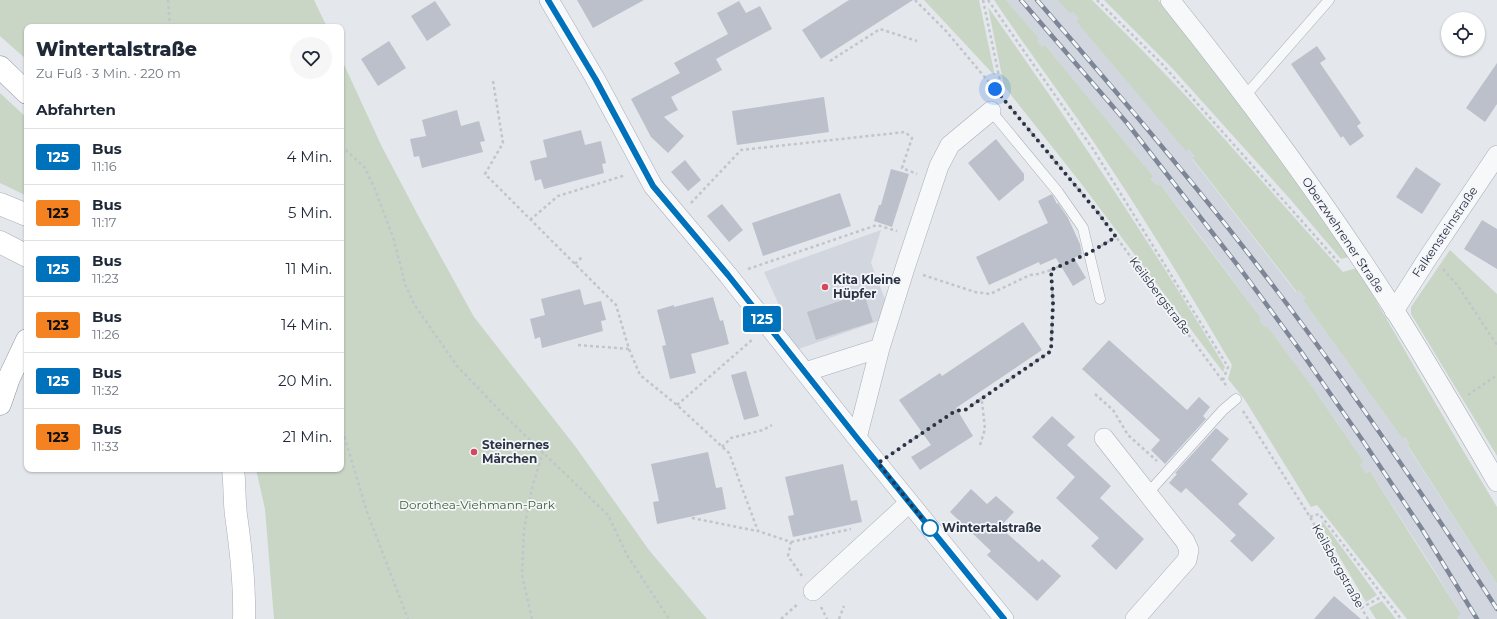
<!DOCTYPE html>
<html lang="de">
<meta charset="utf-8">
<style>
body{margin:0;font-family:Montserrat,sans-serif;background:#f6f6f7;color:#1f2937;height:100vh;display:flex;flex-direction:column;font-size:15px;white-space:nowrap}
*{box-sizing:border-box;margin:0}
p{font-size:13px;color:#747a83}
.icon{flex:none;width:22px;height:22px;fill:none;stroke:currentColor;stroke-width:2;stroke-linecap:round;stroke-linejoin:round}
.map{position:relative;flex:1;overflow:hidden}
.details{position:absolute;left:24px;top:24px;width:320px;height:448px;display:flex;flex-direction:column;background:#fff;border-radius:8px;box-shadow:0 1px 3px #0004}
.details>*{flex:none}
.badge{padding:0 8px;border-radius:3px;font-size:14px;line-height:26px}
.fabs{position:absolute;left:1441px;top:12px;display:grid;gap:8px}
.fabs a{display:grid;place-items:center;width:44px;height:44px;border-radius:50%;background:#fff;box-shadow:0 1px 3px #0004;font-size:20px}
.you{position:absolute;width:20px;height:20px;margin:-10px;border:3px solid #fff;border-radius:50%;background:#1a73e8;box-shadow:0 0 0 6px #1a73e833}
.map>.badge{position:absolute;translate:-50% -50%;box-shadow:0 0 0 2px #fff}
h2{padding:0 12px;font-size:15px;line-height:36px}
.round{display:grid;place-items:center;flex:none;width:42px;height:42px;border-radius:21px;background:#f6f6f7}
.headline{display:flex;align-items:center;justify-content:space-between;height:68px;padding:0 12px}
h1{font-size:19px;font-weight:800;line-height:30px}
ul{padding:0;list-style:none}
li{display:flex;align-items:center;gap:12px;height:56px;padding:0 12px;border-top:1px solid #e0e1e3}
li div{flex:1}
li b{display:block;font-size:15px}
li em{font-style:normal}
li .badge{min-width:44px;font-weight:700;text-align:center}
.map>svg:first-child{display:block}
</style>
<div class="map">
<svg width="1497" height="619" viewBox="0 0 1497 619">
<rect width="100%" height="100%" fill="#e4e7ec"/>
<!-- built -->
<path fill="#d2d6de" d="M1006,0H1057L1070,14L1073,12L1079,19L1077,21L1186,150L1189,148L1195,156L1192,159L1296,292L1299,290L1305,298L1303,300L1402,438L1404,436L1410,445L1408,447L1497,584V619H1459L1457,617L1461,614L1427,559L1370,471L1366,473L1360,465L1364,462L1311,385L1267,326L1264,328L1258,320L1261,318L1194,228L1160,184L1157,187L1151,178L1153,176L1045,45L1042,47L1036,41L1039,38Z
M881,230L871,263L886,302L878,321L793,351L771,310L779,305L764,272Z"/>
<!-- green -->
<path fill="#c9d6c5" d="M0,0H314L327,27H27V60L0,36Z
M924,0H979L995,76Z
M994,0H1006L1039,38L1037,41L1042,47L1045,45L1153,176L1151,179L1157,186L1160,184L1261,318L1259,320L1264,327L1267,326L1311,385L1364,462L1360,465L1366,473L1370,471L1461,614L1457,617L1459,619H1407L1317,505L1311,507L1245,400L1228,379L1232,365C1188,290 1142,214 1093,141C1061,94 1026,48 994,0Z
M1057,0H1092L1144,52L1187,97L1343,272L1357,268L1458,442L1497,507V584L1408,446L1410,445L1405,437L1402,438L1303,300L1305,298L1299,290L1297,292L1192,158L1195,156L1189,149L1186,151L1076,21L1079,19L1073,12L1070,14Z
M1104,0H1158L1234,96L1317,211L1349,257L1341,259L1290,199L1172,68Z
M988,7C1071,124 1151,243 1225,367L1223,372L1080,182L1004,86Z
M341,58L382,147L420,219L474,317L575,446L649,550L707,619H274L265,509L256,469H341Z
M0,93L27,118V196L0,183Z
M1450,250L1497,294V456L1411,314V307Z
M1323,522L1377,595L1366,602L1320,524Z
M1382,601L1396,619H1376L1369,608Z"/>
<!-- building -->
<path fill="#bbc0ca" d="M577,0H644L593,28Z
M849,0H913L821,59L802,30Z
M435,1L451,25L427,41L411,16Z
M739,1L746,13L760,6L772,29L716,59L722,70L671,97L678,110L664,117L684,136L668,153L651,137L631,99L680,73L674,63L728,34L717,13Z
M389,41L406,68L378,86L361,59Z
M1317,46L1326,59L1320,63L1361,123L1357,126L1364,136L1350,146L1343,136L1341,138L1291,64Z
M1497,63V104L1485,122L1466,108Z
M824,97L829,132L737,145L732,111Z
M457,110L461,126L479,121L485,141L480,142L483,152L422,168L419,156L414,157L410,139L426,136L422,120Z
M581,130L585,145L601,141L606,163L602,164L604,173L544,189L541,179L535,181L530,161L547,157L543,140Z
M996,139L1024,174V180L999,201L968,163Z
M685,160L701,180L688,191L671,172Z
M1416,167L1441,184L1422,214L1396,197Z
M891,169L909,174L892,227L874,221L879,205H881Z
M840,193L851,226L763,256L752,223Z
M1052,194L1057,204L1058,203L1068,218L1080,244L1082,254L1074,258L1086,278L1073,286L1056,258L1040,265L1039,262L989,285L976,257L1048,223L1038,201Z
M722,204L743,230L729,242L707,216Z
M1482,220L1497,229V269L1464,249Z
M580,289L584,305L601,301L606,320L601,321L603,331L542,348L540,337L535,339L530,319L545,315L541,299Z
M864,293L873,322L816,340L807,312Z
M713,297L720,321L723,320L729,344L691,354L696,373L670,379L662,346L666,345L657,310L674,305V307Z
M1023,322L1042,350L956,408L973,436L920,470L911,457L931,445L899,400L940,373L942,376Z
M1109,340L1187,410L1199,397L1210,407L1203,416L1206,419L1165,464L1151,450L1160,440L1082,369Z
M746,371L759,416L744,420L731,375Z
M1052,416L1075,437L1067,445L1111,486L1100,498L1144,539L1116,570L1091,546L1099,538L1056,498L1075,477L1032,437Z
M1216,428L1229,439L1211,460L1248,494L1238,504L1275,538L1252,562L1230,541L1236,535L1186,488L1181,493L1169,483L1177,474L1175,473Z
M708,452L716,488L722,487L726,509L657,524L653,502L659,501L651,464Z
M843,464L851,501L857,500L862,522L793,537L788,516L794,515L785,477Z
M971,489L987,504L996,496L1014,512L1000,527L1039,562L1042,559L1061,576L1037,601L987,555L991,551L950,512Z
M1334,596L1361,619H1314Z"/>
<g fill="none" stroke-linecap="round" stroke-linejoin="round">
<!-- lane casing -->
<g stroke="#a9aeb7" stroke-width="11">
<path id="lane" d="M1245,96L1329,0
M991,111L1058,192L1083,228L1100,299
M1148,493L1223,410L1236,399"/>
</g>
<!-- street casing -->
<g stroke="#a9aeb7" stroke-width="20">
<path id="street" d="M549,0L596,80L653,186L728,275L857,438L1004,619
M1170,0C1250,100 1326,203 1395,311C1430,367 1464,425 1497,482
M1394,311L1429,256L1497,155
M805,372L880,348
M857,438L880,348L905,268L939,166L950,145L991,111
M1104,438L1185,541L1189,550L1187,560L1135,619
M813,591L909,503"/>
</g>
<!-- secondary casing -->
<g stroke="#a9aeb7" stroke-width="23">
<path id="secondary" d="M0,204L27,215
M0,242L27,256
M233,469C235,484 234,500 236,515C241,550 245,584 244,619"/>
</g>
<!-- highway casing -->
<g stroke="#8b94a3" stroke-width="23">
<path id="highway" d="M0,67L27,93
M0,404L9,378L27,340"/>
</g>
<!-- path -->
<path stroke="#c2c5cb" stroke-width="2.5" stroke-dasharray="3 3" stroke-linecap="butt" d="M168,0L170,27
M915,0L946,31L998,93
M983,0L1003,95
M988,0L1093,149L1228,367L1223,380
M1097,0L1163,65L1340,264
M830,61L880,29L917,41
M493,81L503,143L485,174L616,305L629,349L640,375L677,405L729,453L758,531L791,542L788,556L802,576
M1011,108L1099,214L1228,388
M341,146L346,150L365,168L374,187L394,240L405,284L414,304L457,366L503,414L608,515L627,555L669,619
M691,203L741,150L905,132L912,138L902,168L917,174
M530,220L558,196L626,175
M1101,246L1116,237
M575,264L583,256
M748,269L877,225L897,231
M1443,269L1458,286L1497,345
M923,275L975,292L990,294L1030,275L1038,274L1051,270
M578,345L629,349
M1095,394L1113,410L1128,435L1157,461
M1468,395L1497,375
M677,405L753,339
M1243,411L1310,517L1352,593L1368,619
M341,425L367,512L408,619
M980,445L985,429L982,402L981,399
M722,447L731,438L763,430L772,425
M893,453L955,411L965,410L1051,351L1053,303L1051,270L1075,259
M1310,517L1319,514L1325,521L1401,619
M692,518L757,531
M791,542L851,529
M821,607L827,619
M1361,608L1383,596
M532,619L522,575L524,529L532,488L543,452
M781,619L799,603
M839,619L844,606"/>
<!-- lane -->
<use href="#lane" stroke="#f7f8fa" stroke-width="10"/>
<!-- street -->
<use href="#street" stroke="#f7f8fa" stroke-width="19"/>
<!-- secondary -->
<use href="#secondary" stroke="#fff" stroke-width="22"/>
<!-- highway -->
<use href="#highway" stroke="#fff" stroke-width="22"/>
<!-- rail casing -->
<g stroke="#7d8696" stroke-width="4.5">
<path id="rail" d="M1021,0L1127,123L1239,267L1302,353L1363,441L1422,529L1477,619
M1037,0C1110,84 1182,168 1251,257C1339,370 1420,489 1497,609"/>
</g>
<!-- rail -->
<use href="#rail" stroke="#f4f6f9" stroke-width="3" stroke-dasharray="9" stroke-linecap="butt"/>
</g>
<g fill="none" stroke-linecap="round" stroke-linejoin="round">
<!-- line casing -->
<g stroke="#fff" stroke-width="9">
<path id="line" d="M548,0L596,80L653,186L728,275L857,438L1004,619"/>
</g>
<!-- line -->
<use href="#line" stroke="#0072bc" stroke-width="6"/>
<!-- walk -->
<path stroke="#2b3445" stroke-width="4" stroke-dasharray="0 7.2" d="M930,528L932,531L878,463L955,411L965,410L1051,351L1053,303L1051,270L1089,253L1116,237L1099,214L995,89"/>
</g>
<!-- markers -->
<g fill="#d1495b" stroke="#f4f6f9" stroke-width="1.5">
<circle cx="825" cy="287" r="4"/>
<circle cx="474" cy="452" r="4"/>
</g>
<circle fill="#fff" stroke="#0072bc" stroke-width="2" cx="930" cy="528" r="8"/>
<g text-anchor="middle" stroke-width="3.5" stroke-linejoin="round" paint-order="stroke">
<!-- street labels -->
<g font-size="12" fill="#2b3445" stroke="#f4f6f9">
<text transform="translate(1445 232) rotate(-56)" y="4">Falkensteinstraße</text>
<text transform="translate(1343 235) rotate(56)" y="4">Oberzwehrener Straße</text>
<text transform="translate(1160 296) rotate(53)" y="4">Keilsbergstraße</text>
<text transform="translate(1338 566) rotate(61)" y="4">Keilsbergstraße</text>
</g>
<!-- poi labels -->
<g font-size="12" font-weight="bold" fill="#2b3445" stroke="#f4f6f9" text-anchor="start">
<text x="833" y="284">Kita Kleine<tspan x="833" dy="14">Hüpfer</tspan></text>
<text x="482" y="449">Steinernes<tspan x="482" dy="14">Märchen</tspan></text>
</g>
<!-- park labels -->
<g font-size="12" fill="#3f6138" stroke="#f4f6f9">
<text x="477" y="509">Dorothea-Viehmann-Park</text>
</g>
<!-- stop labels -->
<g font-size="12" font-weight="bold" fill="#2b3445" stroke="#f4f6f9" text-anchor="start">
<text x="942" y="532">Wintertalstraße</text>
</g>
</g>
</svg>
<div class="fabs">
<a><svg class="icon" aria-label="locate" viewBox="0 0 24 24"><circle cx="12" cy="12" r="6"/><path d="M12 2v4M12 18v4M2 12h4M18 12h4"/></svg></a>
</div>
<div class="you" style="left:995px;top:89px"></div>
<b class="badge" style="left:762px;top:319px;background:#0072bc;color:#fff">125</b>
<section class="details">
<div class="headline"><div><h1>Wintertalstraße</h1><p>Zu Fuß · 3 Min. · 220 m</p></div><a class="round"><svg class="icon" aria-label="heart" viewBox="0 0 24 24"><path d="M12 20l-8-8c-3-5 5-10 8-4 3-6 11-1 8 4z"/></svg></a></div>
<h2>Abfahrten</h2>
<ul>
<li><span class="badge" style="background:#0072bc;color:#fff">125</span><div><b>Bus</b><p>11:16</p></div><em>4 Min.</em></li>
<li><span class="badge" style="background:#f58220;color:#111">123</span><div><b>Bus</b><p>11:17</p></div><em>5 Min.</em></li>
<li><span class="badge" style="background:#0072bc;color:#fff">125</span><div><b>Bus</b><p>11:23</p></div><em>11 Min.</em></li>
<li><span class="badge" style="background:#f58220;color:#111">123</span><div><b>Bus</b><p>11:26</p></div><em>14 Min.</em></li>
<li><span class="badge" style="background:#0072bc;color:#fff">125</span><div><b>Bus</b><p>11:32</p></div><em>20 Min.</em></li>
<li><span class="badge" style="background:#f58220;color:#111">123</span><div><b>Bus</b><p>11:33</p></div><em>21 Min.</em></li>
</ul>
</section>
</div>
